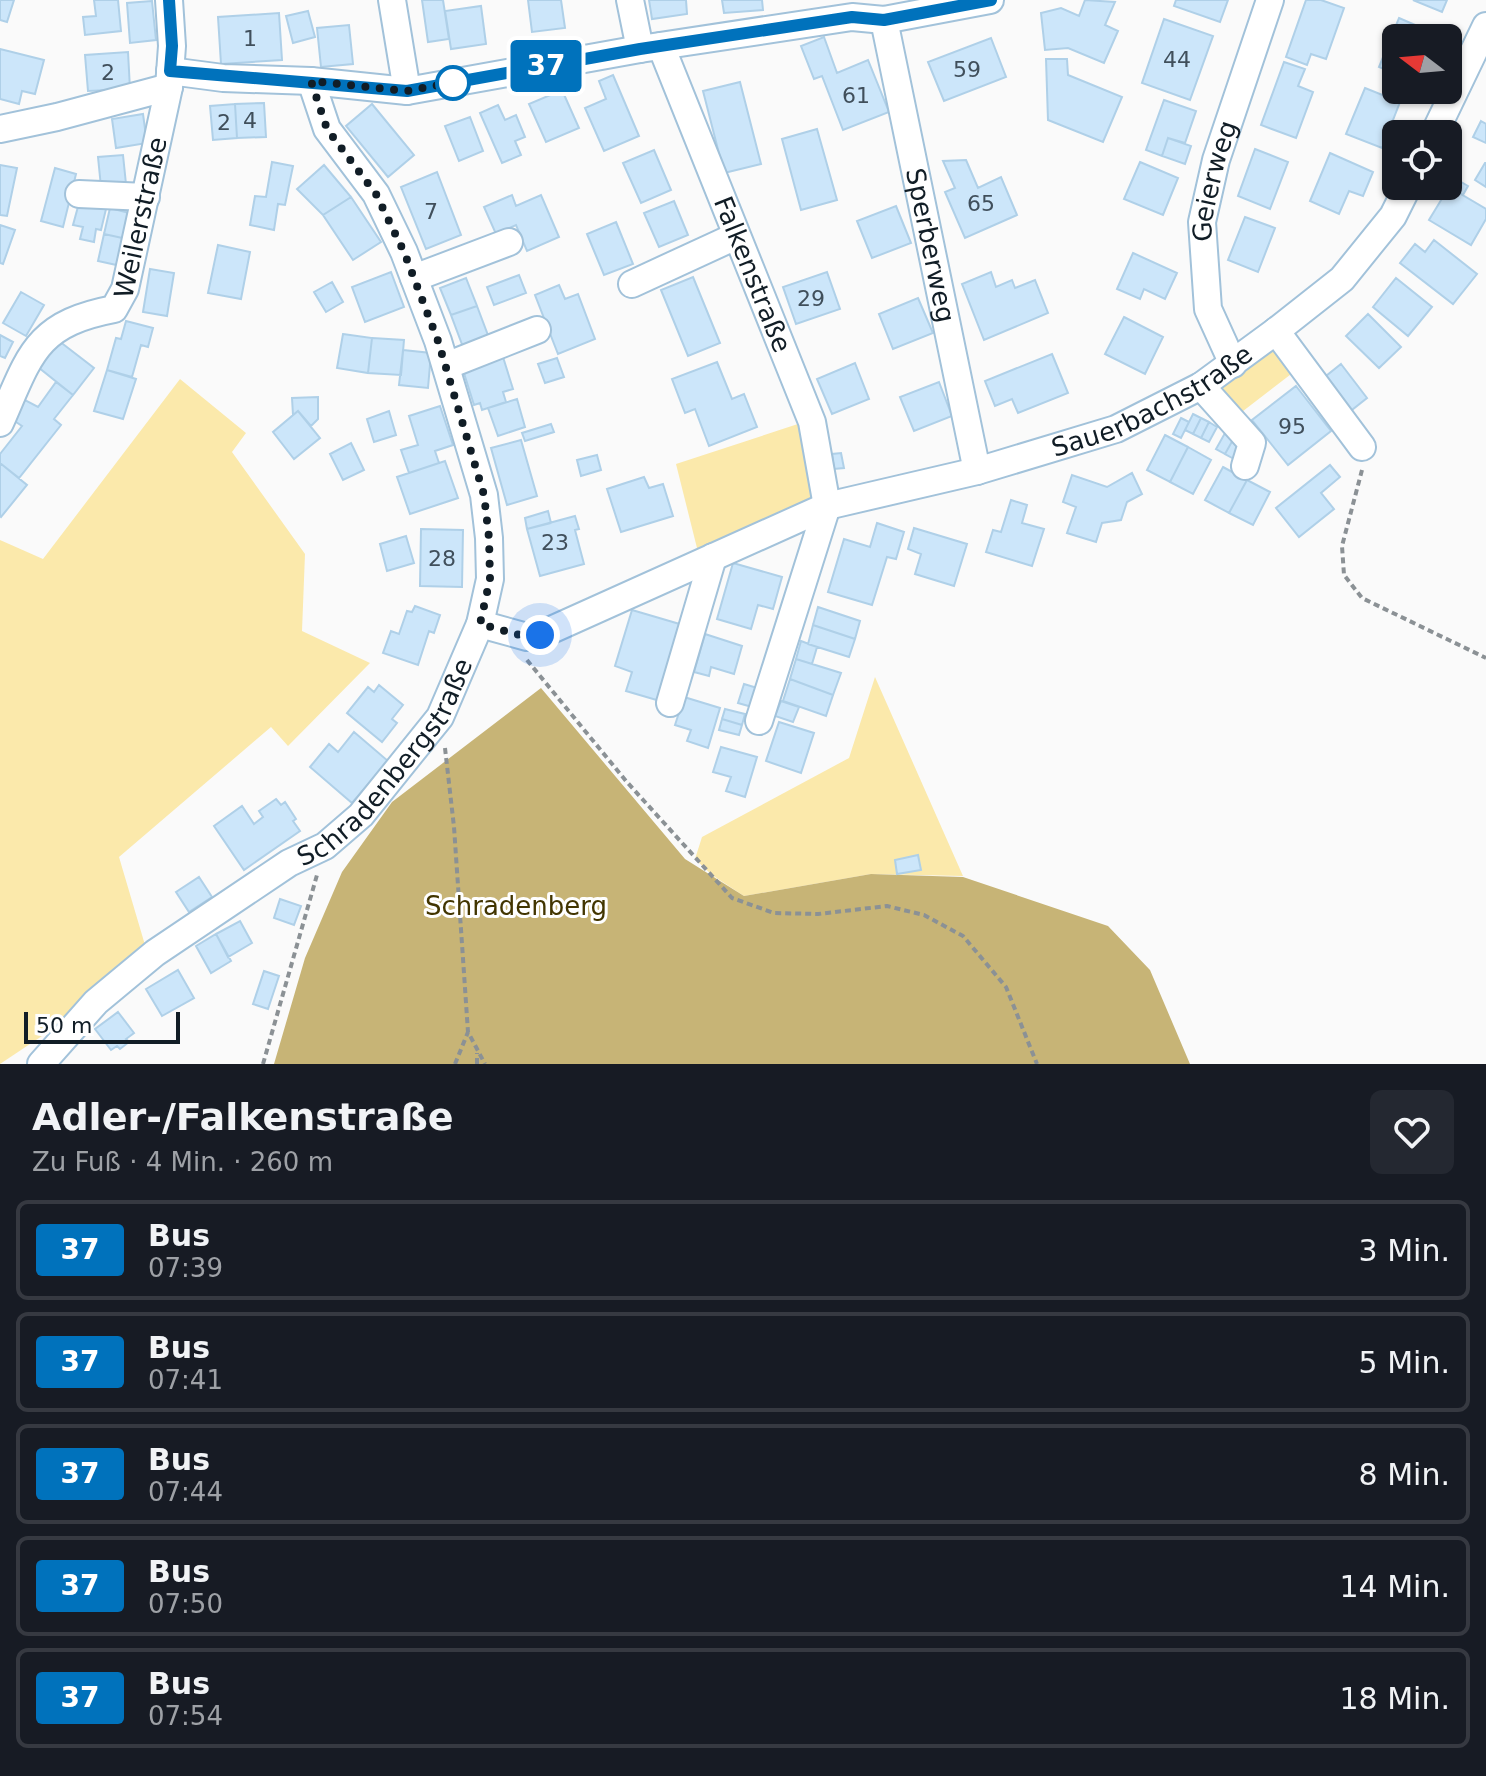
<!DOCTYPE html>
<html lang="de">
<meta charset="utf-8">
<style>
body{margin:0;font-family:"DejaVu Sans",sans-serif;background:#242831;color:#f1f3f6;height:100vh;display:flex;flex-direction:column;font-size:30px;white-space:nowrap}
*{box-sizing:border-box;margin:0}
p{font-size:26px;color:#9ea1a6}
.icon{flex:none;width:44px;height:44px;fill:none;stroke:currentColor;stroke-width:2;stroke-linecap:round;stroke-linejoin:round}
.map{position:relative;height:1064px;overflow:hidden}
.drawer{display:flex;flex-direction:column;background:#171b24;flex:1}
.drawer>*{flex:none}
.badge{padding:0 16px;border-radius:6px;font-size:28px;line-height:52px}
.needle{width:52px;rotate:286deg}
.buttons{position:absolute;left:1382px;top:24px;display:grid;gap:16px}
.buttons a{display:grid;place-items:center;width:80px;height:80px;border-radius:12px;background:#171b24;box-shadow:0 2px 6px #0004;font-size:40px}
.scale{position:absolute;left:24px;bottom:20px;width:156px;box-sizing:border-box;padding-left:8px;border:4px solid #111d26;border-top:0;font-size:22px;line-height:28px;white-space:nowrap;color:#111d26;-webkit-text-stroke:6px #fff;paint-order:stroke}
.you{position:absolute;width:40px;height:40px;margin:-20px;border:6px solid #fff;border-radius:50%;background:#1a73e8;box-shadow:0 0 0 12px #1a73e833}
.map>.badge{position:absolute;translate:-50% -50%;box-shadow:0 0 0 4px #fff}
.round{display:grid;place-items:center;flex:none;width:84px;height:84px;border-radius:12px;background:#242831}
.headline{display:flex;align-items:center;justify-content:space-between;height:136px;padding:0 32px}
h1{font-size:38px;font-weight:700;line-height:60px}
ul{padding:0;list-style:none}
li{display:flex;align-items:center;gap:24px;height:100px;margin:0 16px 12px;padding:0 16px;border:4px solid #363941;border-radius:12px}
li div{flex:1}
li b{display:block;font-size:30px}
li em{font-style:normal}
li .badge{min-width:88px;font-weight:700;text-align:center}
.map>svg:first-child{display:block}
</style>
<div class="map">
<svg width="1486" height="1064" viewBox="0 0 1486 1064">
<rect width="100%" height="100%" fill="#fafafa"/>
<!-- green -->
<path fill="#fbe9ab" d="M1276,336L1299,368L1234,418L1205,387Z
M180,379L246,433L232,452L305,554L302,631L370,663L288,746L271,727L119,857L145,945L66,1020L0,1064V540L43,559Z
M804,422L818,502L698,552L676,464Z
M875,677L963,876L871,874L744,896L712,875L695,859L702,837L849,758Z"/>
<!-- forest -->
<path fill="#c7b476" d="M541,688L685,859L744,896L871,874L963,877L1108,926L1150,970L1190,1064H274L305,958L342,872L392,802Z"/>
<!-- building -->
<path fill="#cce6fa" stroke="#afd0e8" stroke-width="2" d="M0,0H14L7,22L0,20Z
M94,0H118L121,31L85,35L83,17L96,16Z
M422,0H443L449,39L428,42Z
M528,0H561L565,28L532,32Z
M649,0H686L687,14L652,19Z
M722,0H762L763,10L724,13Z
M1085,0L1115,2L1105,25L1118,31L1104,63L1068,48L1045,50L1041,13L1061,8L1079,16Z
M1176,0H1228L1220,22L1174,6Z
M1306,0H1321L1344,8L1326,59L1311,54L1307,65L1286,57Z
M1413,0H1447L1442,12Z
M152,1L156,40L130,43L127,3Z
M481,6L486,44L451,49L445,11Z
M308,11L315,37L293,43L286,16Z
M279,13L282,60L221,64L218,17Z
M1399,18L1436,34L1434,38H1396V74L1379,67Z
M1164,19L1213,36L1190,100L1142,83Z
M349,25L353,64L321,67L317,28Z
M824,37L837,73L868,60L889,112L843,130L822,76L814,79L801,46Z
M991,38L1006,77L944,101L928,62Z
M0,49L44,60L35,94L22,91L19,104L0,99Z
M128,52L130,89L88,91L85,55Z
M1046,59H1067L1068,75L1122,97L1103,142L1048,120Z
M1284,62L1305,69L1298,86L1313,92L1296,138L1261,125Z
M613,75L639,136L604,151L585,108L606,99L599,81Z
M740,82L761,164L724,173L703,91Z
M1365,88L1400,102L1382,148L1346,134Z
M562,90L579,128L546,142L529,104Z
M1164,100L1196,111L1185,143L1168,138L1162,156L1146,150Z
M264,103L266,137L237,138L235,104Z
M235,104L237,138L213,140L210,106Z
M372,104L414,155L388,177L346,126Z
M498,105L505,120L516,115L525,137L515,141L521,155L502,163L480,113Z
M143,114L147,143L116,148L112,119Z
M470,117L483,151L459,161L445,126Z
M1481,121L1486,124V143L1473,137Z
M817,129L837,200L801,210L782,139Z
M1168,138L1191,146L1185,164L1162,156Z
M1255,149L1288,162L1270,209L1238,196Z
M654,150L671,190L641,203L623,163Z
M1330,153L1373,172L1363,196L1349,191L1339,214L1310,201Z
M123,155L126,184L101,187L98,157Z
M966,160L978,188L1001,177L1017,215L965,238L945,192L955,188L943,161Z
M272,162L293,166L285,205L278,204L274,230L250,225L255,196L266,197Z
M1140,162L1178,178L1163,215L1124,199Z
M1485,163H1486V187L1475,180Z
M0,165L17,168L7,216L0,215Z
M324,165L351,197L323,215L297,189Z
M55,168L76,174L63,227L41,221Z
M437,172L461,235L426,249L401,187Z
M1451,176L1468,186L1463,195L1447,186Z
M1449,187L1486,209V219L1471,245L1429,220Z
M512,195L516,206L541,195L559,237L527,251L516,225L496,234L484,207Z
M351,197L381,242L353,260L323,215Z
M674,201L688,235L659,247L644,213Z
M79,203L106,209L101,230L96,229L94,242L80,239L83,227L73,225Z
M896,206L911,243L872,258L857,221Z
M110,208L133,214L127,239L104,234Z
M1245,217L1275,228L1258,272L1228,260Z
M616,222L633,264L604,275L587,234Z
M0,225L15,230L3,264L0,263Z
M104,234L127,239L121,266L98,261Z
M1434,240L1477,274L1453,304L1400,263L1415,244L1425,252Z
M218,245L250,252L241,299L208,293Z
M1133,253L1177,273L1165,299L1144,289L1140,299L1117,289Z
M150,269L174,273L167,316L143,312Z
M391,272L404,307L365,322L352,287Z
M827,272L840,309L796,324L783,287Z
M991,272L996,287L1012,280L1015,288L1035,280L1048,313L984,340L962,284Z
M519,275L526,293L494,305L487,287Z
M693,277L720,343L688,356L661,290Z
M466,278L477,306L451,315L440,288Z
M1396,278L1432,307L1408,336L1373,307Z
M332,282L343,302L326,312L314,292Z
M559,285L565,299L578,294L595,339L558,354L535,295Z
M21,292L44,305L26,336L3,323Z
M918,298L933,333L893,349L879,314Z
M477,306L489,338L463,347L451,315Z
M1368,314L1401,347L1379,368L1346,336Z
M1124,317L1163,337L1145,374L1105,354Z
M126,321L153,328L148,347L141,345L132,377L107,370L116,338L121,339Z
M343,334L372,338L368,373L337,368Z
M0,335L13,342L5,358L0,356Z
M372,338L404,340L401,375L368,373Z
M59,341L94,368L73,395L38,367Z
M403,350L431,353L428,388L399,385Z
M1052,354L1068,393L1018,413L1012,399L995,406L985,381Z
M503,357L513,389L503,392L506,402L482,410L480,403L474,405L463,370Z
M557,358L564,377L545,383L538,364Z
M717,362L732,399L744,394L757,427L709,446L695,409L685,413L672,379Z
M855,363L869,399L832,414L817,379Z
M1341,364L1367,398L1348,413L1321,380Z
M107,370L136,379L123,419L94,411Z
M56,382L73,395L54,419L61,425L19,478L0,463V454L22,426L13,420L25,400L38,407Z
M939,382L952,416L914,431L900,397Z
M1296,386L1331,431L1288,465L1252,420Z
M318,397V419L311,426L298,411L293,415L292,398Z
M517,399L525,427L498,436L488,408Z
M440,406L453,445L435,451L439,463L409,473L401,450L418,445L409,416Z
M298,411L320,438L294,459L273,432Z
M389,411L396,435L374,442L367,419Z
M1193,414L1201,418L1193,434L1185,430Z
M1181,418L1189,422L1181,438L1173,434Z
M1201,418L1209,422L1201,438L1193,434Z
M1209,422L1217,427L1209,442L1201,438Z
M551,424L554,432L525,441L522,433Z
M1225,433L1234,438L1225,454L1216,449Z
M1165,435L1188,447L1170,482L1147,470Z
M1234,438L1243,442L1234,459L1225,454Z
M521,440L537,496L507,505L491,448Z
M351,443L364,470L343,480L330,454Z
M1188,447L1211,460L1193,494L1170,482Z
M841,453L844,468L834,469L832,454Z
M597,455L601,470L581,476L577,460Z
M445,461L458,498L410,514L397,477Z
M0,463L27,485L1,517L0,516Z
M1330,465L1340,477L1321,493L1334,509L1299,537L1276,508Z
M1223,467L1247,480L1229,513L1205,500Z
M1132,473L1142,494L1127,502L1121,520L1102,523L1096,542L1067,533L1076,507L1063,502L1072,475L1107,487Z
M644,477L649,488L663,484L673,516L621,532L607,489Z
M1247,480L1270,492L1253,525L1229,513Z
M1011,500L1027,505L1022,523L1044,529L1032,566L986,552L993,530L1001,532Z
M548,511L551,523L527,529L525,518Z
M575,516L579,529L575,530L584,564L540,576L527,529Z
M877,523L904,532L896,559L887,557L872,605L828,592L844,539L870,547Z
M914,528L967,544L954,586L915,574L921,554L908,549Z
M421,529L463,530L462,587L420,586Z
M406,536L414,563L387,571L380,544Z
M733,563L782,577L773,609L758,605L751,629L717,619Z
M415,606L440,615L434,633L429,631L418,665L383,653L391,631L399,634L407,611L412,612Z
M818,607L860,621L855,639L813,625Z
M632,610L683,625L660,701L626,691L632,672L615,666Z
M813,625L855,639L849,657L808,644Z
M705,634L742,646L734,674L711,667L709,676L694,672Z
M801,641L817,647L812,664L796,659Z
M796,659L841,673L833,695L790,679Z
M790,679L833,695L826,716L783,701Z
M744,684L764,690L759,709L738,703Z
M379,685L403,705L392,719L397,723L382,742L347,713L368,687L374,692Z
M684,697L720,708L708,748L687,741L691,730L675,725Z
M781,701L799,707L793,722L775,716Z
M725,709L745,714L742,725L722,719Z
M722,719L742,725L739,735L719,730Z
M779,722L814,733L801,773L766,761Z
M354,732L388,761L352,803L310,767L329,744L338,752Z
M721,747L757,757L745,797L726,791L731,777L713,772Z
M276,799L281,805L285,802L296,819L293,821L300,831L244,870L214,826L242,806L254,824L263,817L259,811Z
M918,855L921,870L897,874L895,860Z
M199,877L212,897L189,912L176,892Z
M280,899L301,906L294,925L274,918Z
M240,921L252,943L228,957L216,934Z
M216,934L231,961L211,973L196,946Z
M178,970L194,998L162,1016L146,989Z
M264,971L279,976L268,1009L253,1004Z
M118,1012L134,1033L126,1039L129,1042L120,1049L117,1046L111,1050L95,1029Z"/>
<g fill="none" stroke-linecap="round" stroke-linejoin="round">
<!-- minor casing -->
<g stroke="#a2c2da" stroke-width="30">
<g id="minor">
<path d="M392,0L407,91"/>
<path d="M630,0L640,49"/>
<path id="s1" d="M884,20L977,471"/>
<path id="s2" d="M661,46L812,422L827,506L759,721"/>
<path d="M170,71L223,78L311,81L407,91L640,49L852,17L884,20L990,0"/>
<path d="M0,129L57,117L169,87"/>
<path d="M1434,134L1486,26"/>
<path d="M79,194L146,197"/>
<path d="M414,278L509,242"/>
<path d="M632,284L736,236"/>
<path d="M1276,331L1362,447"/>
<path id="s3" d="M1233,364L1208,309L1202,222L1216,160L1270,0"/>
<path d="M446,366L537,330"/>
<path d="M1201,386L1252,443L1245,466"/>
<path id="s4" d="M0,423C30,355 35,324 114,309L125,289L169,87L172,46L169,0"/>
<path id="s5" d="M480,624L527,637L540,635L827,506L977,471L1116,429L1201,386L1276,331L1342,279L1393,216L1408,186"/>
<path d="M670,703L713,557"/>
<path id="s6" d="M41,1064L96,1002L155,953L289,863L325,846L361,815L440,717L480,624L490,579L489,538L484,495L438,341L404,252L376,194L327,129L311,81"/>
</g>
</g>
<!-- path -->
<path stroke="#8b9195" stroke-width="4" stroke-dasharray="6 4" stroke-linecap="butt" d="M1362,470L1342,546L1344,575L1362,598L1486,658
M527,660L626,781L732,898L774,913L818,914L887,906L924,915L963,936L1006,987L1037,1064
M445,748L454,827L468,1032L485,1064
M263,1064L317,875
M455,1064L468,1032
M477,1064V1053"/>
<!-- minor -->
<use href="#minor" stroke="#fff" stroke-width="26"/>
</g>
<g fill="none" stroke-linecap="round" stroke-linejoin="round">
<!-- line casing -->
<g stroke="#fff" stroke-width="18">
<path id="line" d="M169,0L172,46L170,71L407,91L640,49L852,17L884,20L991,0"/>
</g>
<!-- line -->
<use href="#line" stroke="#0072bc" stroke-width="12"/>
<!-- walk -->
<path stroke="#111d26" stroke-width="8" stroke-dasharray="0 14.4" d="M453,83L466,80L407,91L311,81L327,129L376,194L404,252L438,341L484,495L489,538L490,579L480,624L527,637L540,635"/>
</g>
<!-- markers -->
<circle fill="#fff" stroke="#0072bc" stroke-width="4" cx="453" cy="83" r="16"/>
<g text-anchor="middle" stroke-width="6" stroke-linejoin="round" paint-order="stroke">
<!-- number labels -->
<g font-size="22" fill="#404f5b">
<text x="250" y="46">1</text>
<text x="1177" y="67">44</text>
<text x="967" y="77">59</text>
<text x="108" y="80">2</text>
<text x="856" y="103">61</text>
<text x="250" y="128">4</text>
<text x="224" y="130">2</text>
<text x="981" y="211">65</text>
<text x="431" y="219">7</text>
<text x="811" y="306">29</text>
<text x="1292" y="434">95</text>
<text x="555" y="550">23</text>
<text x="442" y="566">28</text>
</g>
<!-- street labels -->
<g font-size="26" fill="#111d26" stroke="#fff">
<text dy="9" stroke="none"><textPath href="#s3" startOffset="190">Geierweg</textPath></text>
<text dy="9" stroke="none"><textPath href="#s4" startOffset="268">Weilerstraße</textPath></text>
<text dy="9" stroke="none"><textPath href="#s1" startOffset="230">Sperberweg</textPath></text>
<text dy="9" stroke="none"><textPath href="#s2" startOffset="246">Falkenstraße</textPath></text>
<text dy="9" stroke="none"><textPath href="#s5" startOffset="720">Sauerbachstraße</textPath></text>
<text dy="9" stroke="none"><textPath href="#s6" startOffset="464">Schradenbergstraße</textPath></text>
</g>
<!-- park labels -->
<g font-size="26" fill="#423500" stroke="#fff">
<text x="516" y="915">Schradenberg</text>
</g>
</g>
</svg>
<div class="buttons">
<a><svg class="needle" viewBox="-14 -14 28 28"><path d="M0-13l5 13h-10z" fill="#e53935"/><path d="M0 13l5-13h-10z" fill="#9ea1a6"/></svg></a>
<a><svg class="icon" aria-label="locate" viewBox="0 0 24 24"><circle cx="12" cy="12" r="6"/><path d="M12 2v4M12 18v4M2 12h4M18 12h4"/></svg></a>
</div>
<div class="scale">50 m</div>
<div class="you" style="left:540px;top:635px"></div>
<b class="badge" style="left:546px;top:66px;background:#0072bc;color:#fff">37</b>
</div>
<section class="drawer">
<div class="headline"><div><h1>Adler-/Falkenstraße</h1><p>Zu Fuß · 4 Min. · 260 m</p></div><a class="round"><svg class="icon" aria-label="heart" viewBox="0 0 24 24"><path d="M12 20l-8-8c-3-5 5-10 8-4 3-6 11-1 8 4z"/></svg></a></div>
<ul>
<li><span class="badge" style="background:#0072bc;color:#fff">37</span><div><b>Bus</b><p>07:39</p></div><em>3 Min.</em></li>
<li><span class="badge" style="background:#0072bc;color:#fff">37</span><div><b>Bus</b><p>07:41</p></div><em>5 Min.</em></li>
<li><span class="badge" style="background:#0072bc;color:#fff">37</span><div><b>Bus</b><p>07:44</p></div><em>8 Min.</em></li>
<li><span class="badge" style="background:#0072bc;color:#fff">37</span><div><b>Bus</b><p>07:50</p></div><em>14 Min.</em></li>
<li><span class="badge" style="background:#0072bc;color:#fff">37</span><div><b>Bus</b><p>07:54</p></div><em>18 Min.</em></li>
</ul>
</section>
